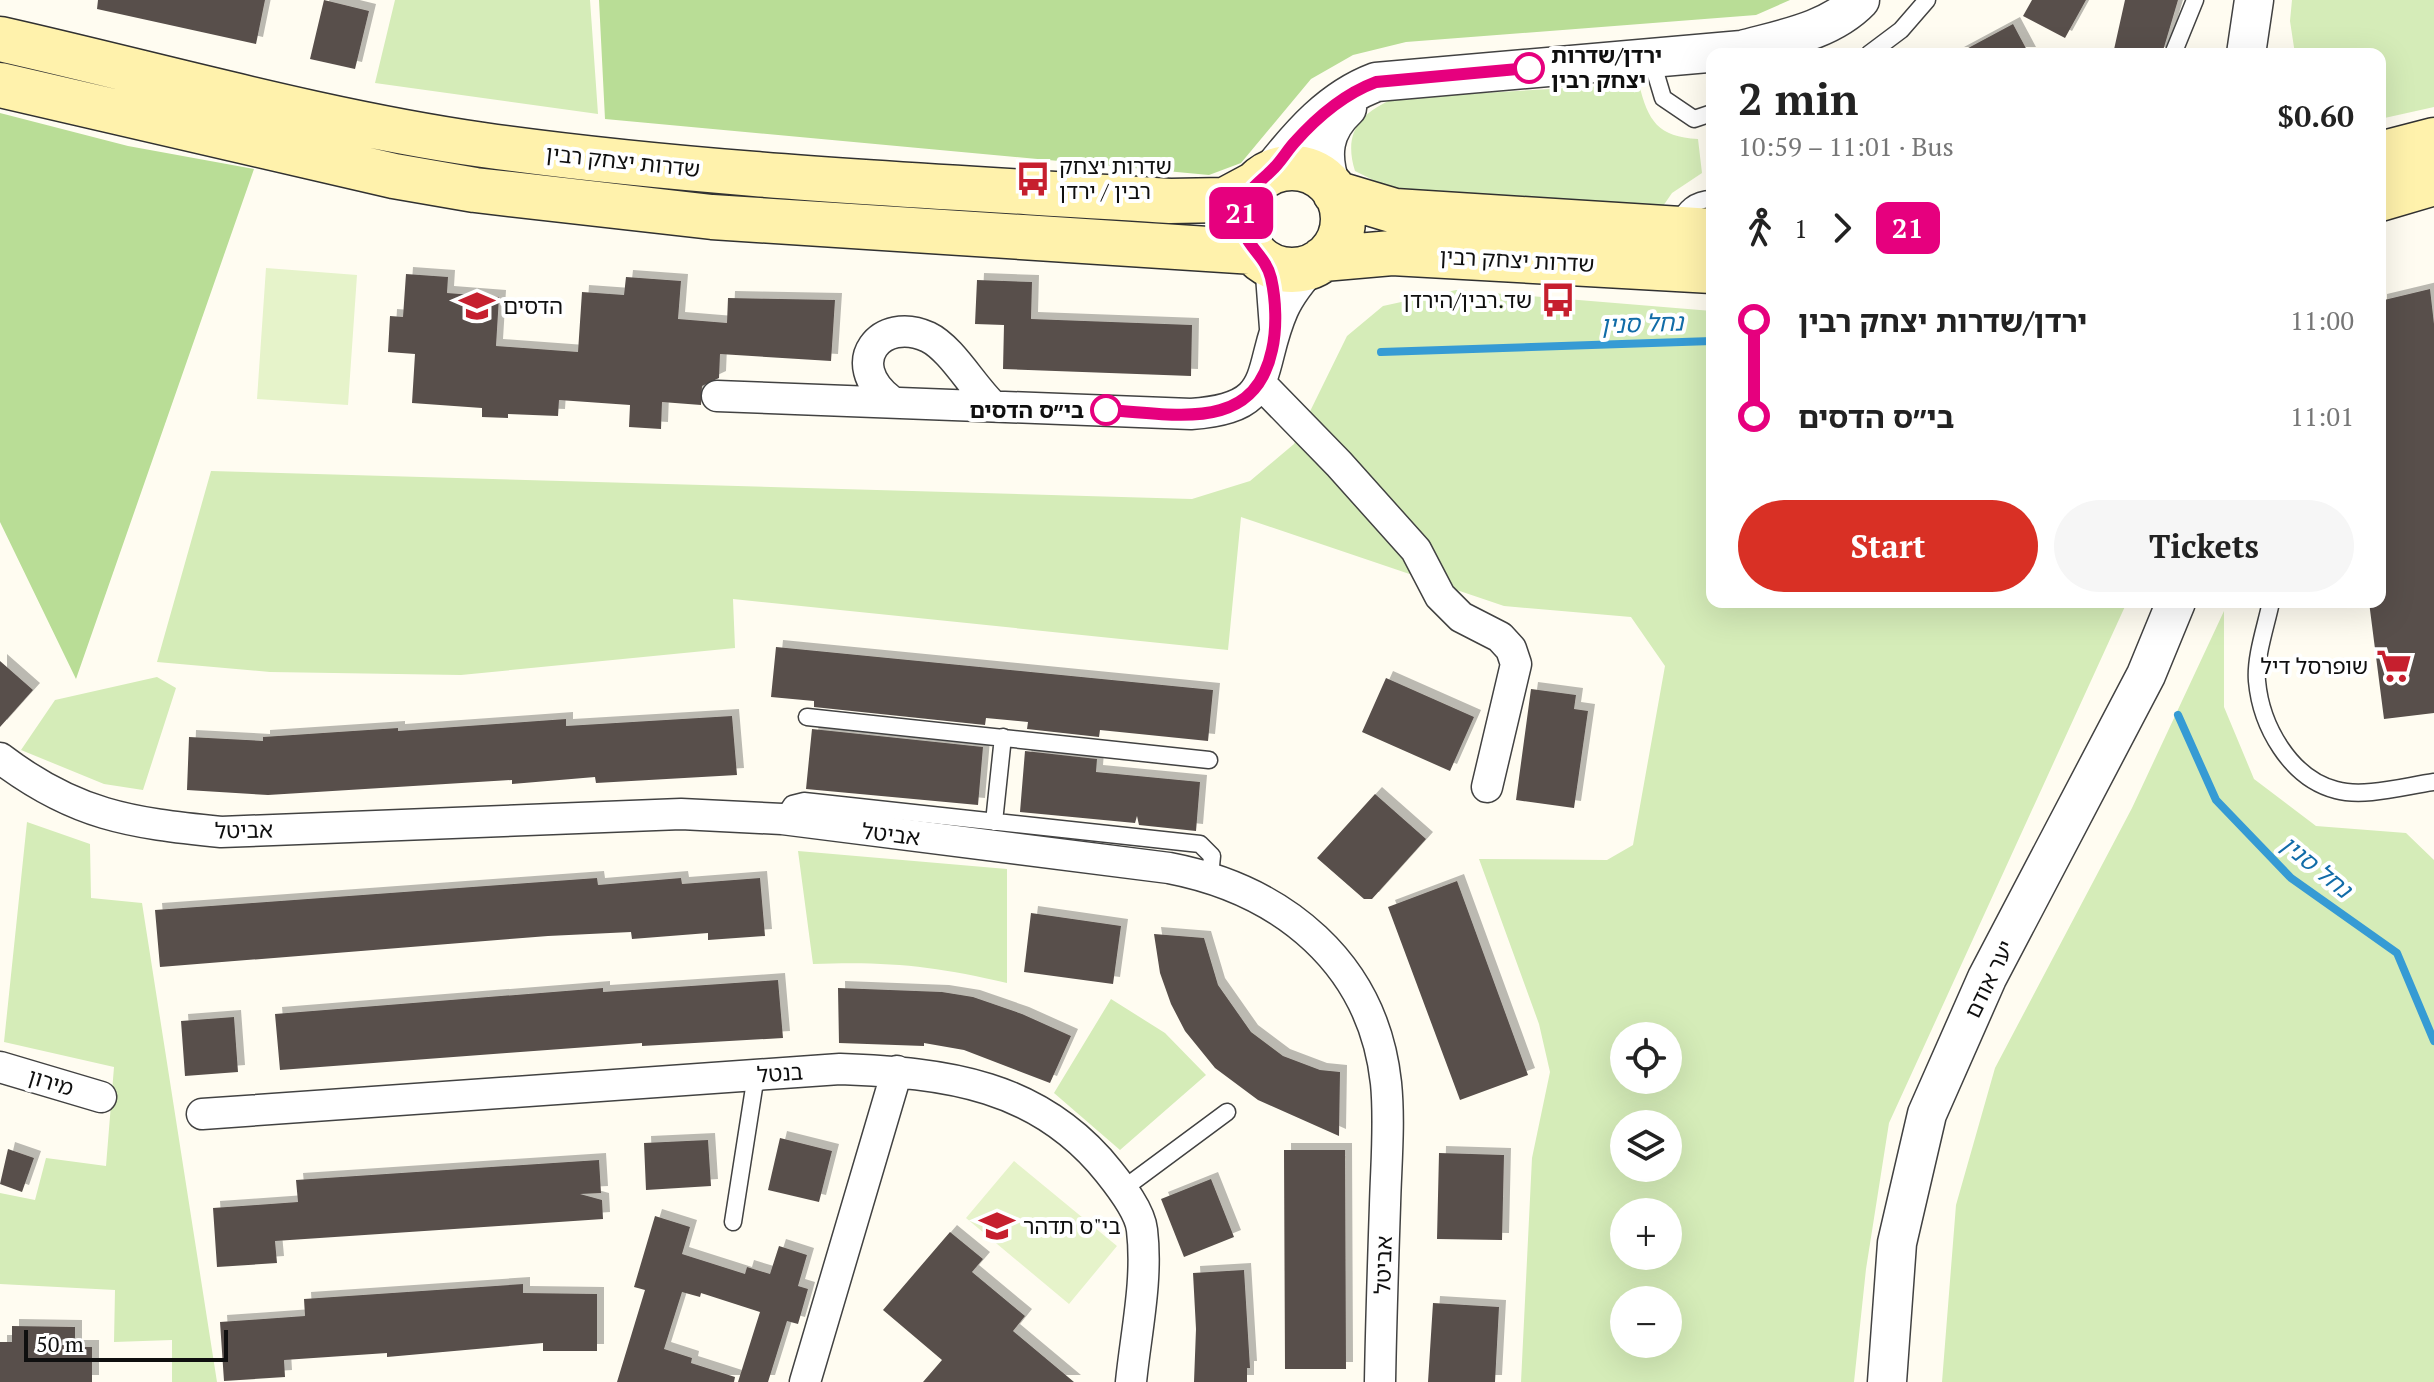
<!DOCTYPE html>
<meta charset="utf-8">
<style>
body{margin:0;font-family:"PT Serif","Noto Sans Hebrew",serif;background:#f6f6f6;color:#222;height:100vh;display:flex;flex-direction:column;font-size:30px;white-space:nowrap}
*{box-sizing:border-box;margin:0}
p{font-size:26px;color:#767676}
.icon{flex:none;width:44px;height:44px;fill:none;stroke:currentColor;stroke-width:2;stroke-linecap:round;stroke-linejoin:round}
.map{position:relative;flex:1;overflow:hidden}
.side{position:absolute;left:1706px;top:48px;width:680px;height:560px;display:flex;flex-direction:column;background:#fff;border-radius:16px;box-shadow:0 8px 32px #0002}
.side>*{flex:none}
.badge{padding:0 16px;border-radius:12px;font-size:28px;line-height:52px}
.buttons{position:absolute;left:1610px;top:1022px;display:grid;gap:16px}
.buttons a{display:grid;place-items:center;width:72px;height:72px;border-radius:50%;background:#fff;box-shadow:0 8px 32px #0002;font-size:40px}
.scale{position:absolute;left:24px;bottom:20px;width:204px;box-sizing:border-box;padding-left:8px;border:4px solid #0f0f0f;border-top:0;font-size:22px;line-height:28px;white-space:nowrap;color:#0f0f0f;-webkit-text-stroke:6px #fff;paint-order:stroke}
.map>.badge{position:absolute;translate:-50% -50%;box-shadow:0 0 0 4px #fff}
.legs{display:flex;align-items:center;gap:12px;height:88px;padding:0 32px;font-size:26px}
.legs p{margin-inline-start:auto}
.summary{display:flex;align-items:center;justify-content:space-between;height:136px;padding:0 32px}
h1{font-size:44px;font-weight:600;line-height:60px}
.primary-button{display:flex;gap:16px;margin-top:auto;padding:16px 32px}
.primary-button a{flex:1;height:92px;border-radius:48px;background:#d93025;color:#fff;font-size:32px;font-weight:600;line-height:92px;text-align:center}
.primary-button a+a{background:#f6f6f6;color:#222}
ul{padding:0 32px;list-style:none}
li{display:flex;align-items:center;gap:28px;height:96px;font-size:30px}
li i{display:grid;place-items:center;width:12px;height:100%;margin:0 10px;background:currentColor}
li i::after{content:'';width:20px;height:20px;margin:-10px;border:6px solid;border-radius:50%;background:#fff}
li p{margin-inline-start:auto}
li:first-child i{background:linear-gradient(#0000 50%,currentColor 0)}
li:last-child i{background:linear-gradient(currentColor 50%,#0000 0)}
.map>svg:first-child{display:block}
</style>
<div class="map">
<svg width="2434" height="1382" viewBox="0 0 2434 1382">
<defs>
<filter id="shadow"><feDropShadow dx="7" dy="-7" stdDeviation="0" flood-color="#0004"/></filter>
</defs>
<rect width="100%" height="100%" fill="#fffcf1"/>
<!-- green -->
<path fill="#d5ecb8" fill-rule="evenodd" d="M395,0H590L598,114L375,83Z
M2292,0H2434V107L2380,119V54H2295L2290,21Z
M1639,84C1648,121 1658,137 1698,139L1702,173L1672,193L1661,209L1389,188L1355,171C1343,132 1360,113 1395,98Z
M1456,290L1712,311V602H2127L1889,1123L1866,1269L1854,1382H1521L1532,1158L1550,1072L1539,1024L1479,859L1607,860L1633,845L1665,666L1631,617L1504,606L1241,517L1228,650L733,599L735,648L461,675L270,672L157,662L211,471L1192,499L1250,481L1294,444L1347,336L1383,306ZM1624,1036H1668V1080H1624ZM1624,1124H1668V1168H1624ZM1624,1212H1668V1256H1624ZM1624,1300H1668V1344H1624Z
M2224,611V707L2254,779L2316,826L2406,833L2434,860V1382H1942L1956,1205L1995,1068L2132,808Z
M157,677L176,688L143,790L104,784L21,750L55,700Z
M27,822L90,844L91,898L142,903L217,1382H172V1340L114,1342L115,1290L0,1284V1193L35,1200L46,1158L106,1166L114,1067L4,1042Z
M798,851L1007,869V983C935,966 888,961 813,964Z
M1111,999L1165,1033L1206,1075L1120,1150L1054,1093Z"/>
<!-- forest -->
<path fill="#b9dd96" d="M599,0H1790L1756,15L1406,42L1353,55L1311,79L1241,163L1209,175L605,119Z
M0,113L128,146L254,169L76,679L0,522Z"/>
<!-- pitch -->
<path fill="#e6f3ca" d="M266,268L357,275L348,405L257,399Z
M1014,1161L1117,1246L1069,1304L966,1218Z"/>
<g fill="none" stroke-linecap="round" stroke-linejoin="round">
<!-- stream -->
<path stroke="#369bd4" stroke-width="8" d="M1381,352L1712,341
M2178,715L2216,800L2291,878L2397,953L2434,1041"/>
</g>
<!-- building -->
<path fill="#584f4b" filter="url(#shadow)" d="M98,0H265L256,44L97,9Z
M324,0L369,11L355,69L310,59Z
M2032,0H2086L2065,38L2023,16Z
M2125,0H2178L2162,54H2113Z
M2013,24L2029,54H1957Z
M406,274L448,277L447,293L499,297L496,346L578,352L582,292L624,295L626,277L681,281L678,319L727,323L728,298L835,300L831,361L720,354L719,378L702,386L701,405L662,402L661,429L629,427L630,405L559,400L558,416L508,414V418L482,417V408L412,403L415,354L388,352L390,316L403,317Z
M977,280L1032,282L1031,319L1192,325L1191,376L1003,369L1004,325L975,324Z
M2430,289L2434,324V713L2384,719L2369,602H2380V301Z
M776,647L1213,690L1208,741L1100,730L1099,737L1027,729L1028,722L986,718L985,725L814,707V701L771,697Z
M0,661L33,690L0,727Z
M1386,678L1474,717L1450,771L1362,732Z
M1531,689L1576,695L1574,709L1588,711L1574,808L1516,800Z
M732,716L737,775L596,783L595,777L512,784V780L268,795L187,790L189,737L263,741V737L398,728V731L566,719V726Z
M812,729L983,747L978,805L806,789Z
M1025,751L1097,759L1096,772L1200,782L1196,831L1139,825L1137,816L1135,823L1020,812Z
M1375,794L1426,839L1372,899H1364L1317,858Z
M597,878L598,885L681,878L682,884L760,878L765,936L708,940V933L632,939L631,932L548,936L160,967L155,910Z
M1457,881L1528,1075L1460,1100L1388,907Z
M1031,913L1121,926L1113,984L1024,972Z
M1154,934L1204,938L1218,985L1251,1032L1283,1056L1320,1070L1340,1072L1339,1136L1258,1100L1215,1068L1185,1031L1171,1004L1160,973Z
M778,980L783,1038L642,1046V1043L280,1070L275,1014L603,988V992Z
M838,988L942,992L973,997L1022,1014L1071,1036L1050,1083L964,1050L924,1043V1046L839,1043Z
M234,1017L238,1072L185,1076L181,1021Z
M780,1138L832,1151L819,1202L768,1190Z
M708,1140L711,1186L646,1190L644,1143Z
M8,1149L34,1158L22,1192L0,1184Z
M1284,1150H1345L1346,1369H1285Z
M1439,1153L1504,1155L1502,1240L1437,1239Z
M599,1160L601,1193L580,1194L602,1200L603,1219L275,1241L277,1263L217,1267L213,1208L298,1202L296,1180Z
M1211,1179L1234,1237L1184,1257L1161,1199Z
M655,1216L690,1227L682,1254L745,1274L747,1267L770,1274L779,1246L807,1255L798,1286L808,1289L798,1324L787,1321L768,1382H738L760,1312L701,1293L700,1297L682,1292L664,1349L692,1358L691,1363L735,1377L734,1382H617L645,1290L634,1287Z
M950,1232L983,1259L972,1272L1025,1316L1013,1331L1074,1382H923L942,1360L883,1310Z
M1244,1270L1250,1368H1247V1382H1194L1196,1329L1193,1273Z
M523,1284V1293L597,1294V1351H543V1343L387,1357V1353L284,1360L285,1377L224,1381L220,1322L305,1316L304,1299Z
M1433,1303L1499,1307L1495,1382H1428Z
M12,1326L75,1327V1347H92V1382H0V1342H12Z"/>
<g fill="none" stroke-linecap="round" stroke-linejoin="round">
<!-- service casing -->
<g stroke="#424242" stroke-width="19">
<path id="service" d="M1869,54L1901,30L1927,0
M2173,54L2195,0
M1651,58L1663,98L1694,119L1712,113
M1677,224C1685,209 1694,199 1712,199
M2271,602C2266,626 2255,657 2257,681C2261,726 2290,778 2336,790C2364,798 2405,786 2434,782
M807,717L1209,760
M782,819L792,804L804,801L1200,844L1212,856L1210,876
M994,822L1003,737
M1123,1189L1227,1112
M733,1222L756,1075"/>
</g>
<!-- minor casing -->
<g stroke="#424242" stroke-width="33">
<path id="minor" d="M1263,261L1271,275L1275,328
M1261,384L1339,464L1416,550L1440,596L1461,617L1500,637L1511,649L1516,664L1487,787
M717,396L1191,414C1279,408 1256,371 1283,310C1291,292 1303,278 1316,264
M890,400C842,363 881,315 928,337C951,348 972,386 992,405
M0,758C75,815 130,823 221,832L681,814L782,819L1169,868C1283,890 1373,963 1386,1083C1390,1123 1386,1165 1385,1205C1383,1264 1381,1323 1380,1382
M0,1067L101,1097
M202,1114L840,1069C946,1073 1039,1084 1109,1172C1121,1187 1140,1211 1142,1230C1148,1280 1136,1332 1131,1382
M805,1382L897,1071"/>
</g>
<!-- tertiary casing -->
<g stroke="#424242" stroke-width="41">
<path id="tertiary" d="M2246,54L2254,0
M1271,172C1300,135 1331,99 1376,82L1742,50C1782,39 1830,31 1860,0
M1331,186C1320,155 1323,130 1347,108
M1887,1382L1897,1243L1927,1114L1987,978L2146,675L2176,602"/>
</g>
<!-- secondary casing -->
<g stroke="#313131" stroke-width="47">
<path id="secondary" d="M0,39C159,75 323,122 483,145C711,177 941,186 1170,201L1225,200L1253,185
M0,85L394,176L475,190L712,217L1254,252
M2380,154L2434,140
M1241 219a51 51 0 1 1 102 0a51 51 0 1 1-102 0Z
M1335,193L1395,211L1712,231
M2380,199L2434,183
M1323,259L1392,253L1712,271"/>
</g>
<!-- service -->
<use href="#service" stroke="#fff" stroke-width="16"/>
<!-- minor -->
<use href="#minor" stroke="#fff" stroke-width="30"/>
<!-- tertiary -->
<use href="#tertiary" stroke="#fff" stroke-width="38"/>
<!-- secondary -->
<use href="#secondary" stroke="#fff2ac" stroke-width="44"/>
</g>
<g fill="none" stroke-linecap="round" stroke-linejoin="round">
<!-- line-1 casing -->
<g stroke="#fff" stroke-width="18">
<path id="line-1" d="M1106,410C1172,413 1254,435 1272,350C1277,328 1276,300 1271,278C1265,252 1239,244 1241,214C1243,192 1257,185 1271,171C1280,163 1286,152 1294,143C1317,117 1344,94 1376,82L1529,68"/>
</g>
<!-- line-1 -->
<use href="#line-1" stroke="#e6007e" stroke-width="12"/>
</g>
<!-- icons -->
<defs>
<g id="bus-bare" transform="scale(2.76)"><path d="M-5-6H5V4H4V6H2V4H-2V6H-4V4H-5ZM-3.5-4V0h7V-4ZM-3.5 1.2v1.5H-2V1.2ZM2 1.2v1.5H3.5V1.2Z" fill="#c61f2e" stroke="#fff" stroke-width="2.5" paint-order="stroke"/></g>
<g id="school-bare" transform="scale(2.76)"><path d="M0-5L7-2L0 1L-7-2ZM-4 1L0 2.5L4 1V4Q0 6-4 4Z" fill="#c61f2e" stroke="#fff" stroke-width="2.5" paint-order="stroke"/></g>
<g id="supermarket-bare" transform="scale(2.76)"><path d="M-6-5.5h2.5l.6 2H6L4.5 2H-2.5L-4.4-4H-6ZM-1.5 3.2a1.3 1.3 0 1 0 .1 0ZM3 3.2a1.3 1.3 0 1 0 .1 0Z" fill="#c61f2e" stroke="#fff" stroke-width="2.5" paint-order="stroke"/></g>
</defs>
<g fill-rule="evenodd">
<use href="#bus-bare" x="1033" y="179"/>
<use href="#bus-bare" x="1558" y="300"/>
<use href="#school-bare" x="477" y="306"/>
<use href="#supermarket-bare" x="2394" y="666"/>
<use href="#school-bare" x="997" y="1226"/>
</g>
<!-- markers -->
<g fill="#fff" stroke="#e6007e" stroke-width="4">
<circle cx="1529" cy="68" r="14"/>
<circle cx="1106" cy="410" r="14"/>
</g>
<g text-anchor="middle" stroke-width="8" stroke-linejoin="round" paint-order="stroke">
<!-- stop labels -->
<g font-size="22" font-weight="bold" fill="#0f0f0f" stroke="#fff" text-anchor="start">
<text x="1551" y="63">ירדן/שדרות<tspan x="1551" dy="25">יצחק רבין</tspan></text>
<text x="1084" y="418" text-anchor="end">בי״ס הדסים</text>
</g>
<!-- street labels -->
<g font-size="22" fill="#0f0f0f" stroke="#fff">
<text transform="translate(623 161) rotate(6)" y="8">שדרות יצחק רבין</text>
<text transform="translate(1517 260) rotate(3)" y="8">שדרות יצחק רבין</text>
<text transform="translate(244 830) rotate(-1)" y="8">אביטל</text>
<text transform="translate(891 834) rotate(7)" y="8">אביטל</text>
<text transform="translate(1989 979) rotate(-64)" y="8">יער אודם</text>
<text transform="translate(780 1073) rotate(-4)" y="8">בנטל</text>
<text transform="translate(51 1082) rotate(17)" y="8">מירון</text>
<text transform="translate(1383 1265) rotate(-88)" y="8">אביטל</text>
</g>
<!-- poi labels -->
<g font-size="22" fill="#0f0f0f" stroke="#fff" text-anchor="start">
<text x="1059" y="174">שדרות יצחק<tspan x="1059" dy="25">רבין / ירדן</tspan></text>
<text x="1532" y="308" text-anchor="end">שד.רבין/הירדן</text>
<text x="503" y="314">הדסים</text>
<text x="2368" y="674" text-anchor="end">שופרסל דיל</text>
<text x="1023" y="1234">בי"ס תדהר</text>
</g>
<!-- water labels -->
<g font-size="24" font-style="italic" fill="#116ca8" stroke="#fff">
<text transform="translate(1642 324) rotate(-2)" y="8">נחל סנין</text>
<text transform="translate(2316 867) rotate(39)" y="8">נחל סנין</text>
</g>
</g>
</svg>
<div class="buttons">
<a><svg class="icon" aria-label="locate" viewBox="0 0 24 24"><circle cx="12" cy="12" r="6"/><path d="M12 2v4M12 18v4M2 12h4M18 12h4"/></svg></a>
<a><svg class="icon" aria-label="layers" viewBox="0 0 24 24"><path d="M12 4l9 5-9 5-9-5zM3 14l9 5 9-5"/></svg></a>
<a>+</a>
<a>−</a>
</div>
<div class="scale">50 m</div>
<b class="badge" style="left:1241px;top:213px;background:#e6007e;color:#fff">21</b>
<section class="side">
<div class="summary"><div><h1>2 min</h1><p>10:59 – 11:01 · Bus</p></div><b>$0.60</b></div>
<div class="legs"><svg class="icon" aria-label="walk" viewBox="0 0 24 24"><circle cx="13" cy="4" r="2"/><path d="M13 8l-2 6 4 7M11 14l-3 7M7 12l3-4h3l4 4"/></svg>1<svg class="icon" aria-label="forward" viewBox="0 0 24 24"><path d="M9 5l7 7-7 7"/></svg><b class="badge" style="background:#e6007e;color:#fff">21</b></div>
<ul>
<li><i style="color:#e6007e"></i><b>ירדן/שדרות יצחק רבין</b><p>11:00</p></li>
<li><i style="color:#e6007e"></i><b>בי״ס הדסים</b><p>11:01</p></li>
</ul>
<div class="primary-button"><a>Start</a><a>Tickets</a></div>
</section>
</div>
